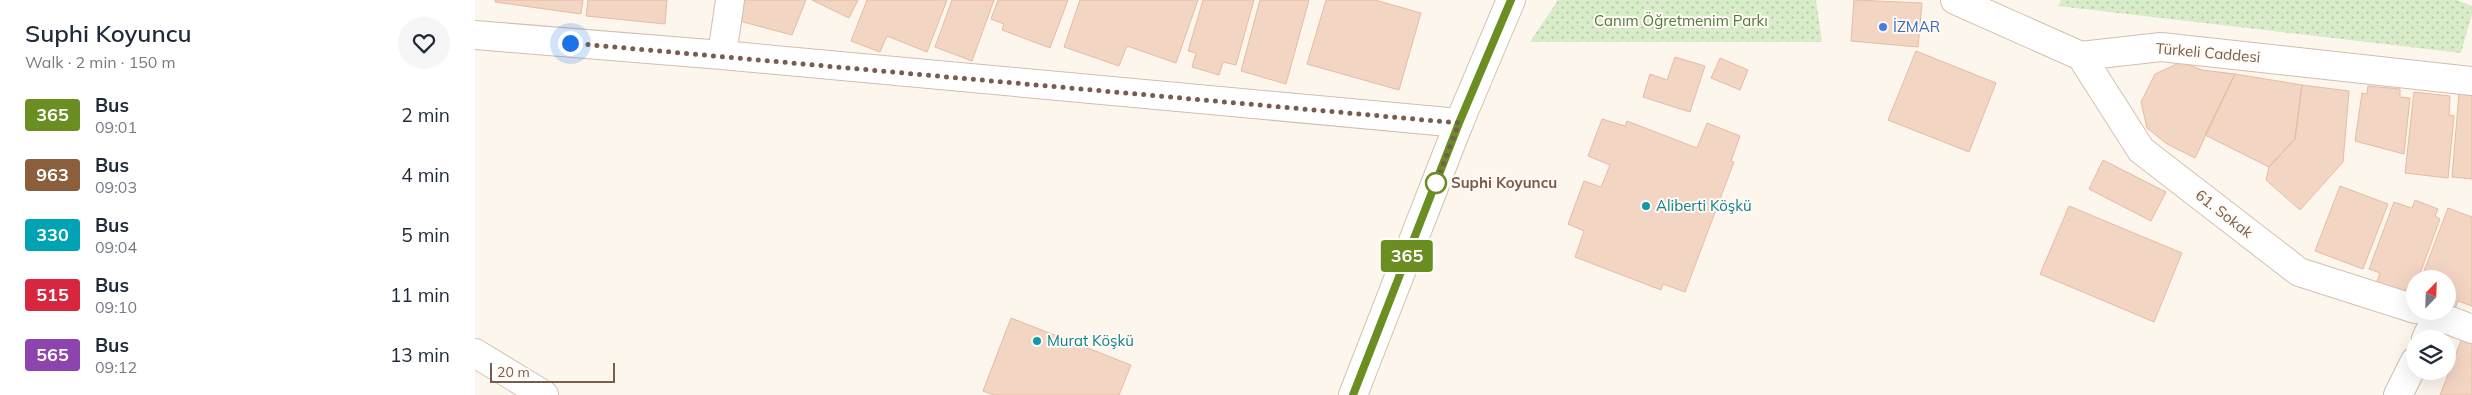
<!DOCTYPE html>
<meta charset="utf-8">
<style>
body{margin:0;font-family:Mulish,sans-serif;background:#f6f6f7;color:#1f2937;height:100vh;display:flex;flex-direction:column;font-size:19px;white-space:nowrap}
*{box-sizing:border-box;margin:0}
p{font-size:16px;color:#747a83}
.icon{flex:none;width:28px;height:28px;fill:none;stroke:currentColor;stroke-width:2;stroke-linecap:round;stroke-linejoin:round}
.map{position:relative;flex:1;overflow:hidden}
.panel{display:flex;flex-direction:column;background:#fff;width:475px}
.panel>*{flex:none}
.badge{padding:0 10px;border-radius:4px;font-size:18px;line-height:32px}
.needle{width:32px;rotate:23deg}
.controls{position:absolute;left:1931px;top:270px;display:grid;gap:10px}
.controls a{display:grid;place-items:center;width:50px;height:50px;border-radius:50%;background:#fff;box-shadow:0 5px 20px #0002;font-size:25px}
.scale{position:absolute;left:15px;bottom:12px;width:125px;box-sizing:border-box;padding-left:5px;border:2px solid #7a5c4d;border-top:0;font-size:14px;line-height:18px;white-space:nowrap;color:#7a5c4d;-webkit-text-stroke:4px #fffaf3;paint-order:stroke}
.you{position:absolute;width:25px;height:25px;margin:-12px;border:4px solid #fff;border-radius:50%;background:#1a73e8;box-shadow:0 0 0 8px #1a73e833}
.map>.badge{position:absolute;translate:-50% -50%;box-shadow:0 0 0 2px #fff}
.round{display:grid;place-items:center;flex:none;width:52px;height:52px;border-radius:26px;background:#f6f6f7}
.overview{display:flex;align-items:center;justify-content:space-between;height:85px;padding:0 25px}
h1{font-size:24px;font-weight:600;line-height:38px}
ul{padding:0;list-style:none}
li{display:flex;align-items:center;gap:15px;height:60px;padding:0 25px}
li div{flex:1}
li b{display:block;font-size:19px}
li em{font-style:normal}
li .badge{min-width:55px;font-weight:700;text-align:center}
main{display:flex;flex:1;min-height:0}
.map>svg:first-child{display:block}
</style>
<main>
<section class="panel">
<div class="overview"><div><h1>Suphi Koyuncu</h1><p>Walk · 2 min · 150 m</p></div><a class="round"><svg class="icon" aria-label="heart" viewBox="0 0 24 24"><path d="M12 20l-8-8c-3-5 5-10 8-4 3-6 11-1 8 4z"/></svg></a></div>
<ul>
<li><span class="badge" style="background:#6b8e23;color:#fff">365</span><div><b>Bus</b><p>09:01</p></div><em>2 min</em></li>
<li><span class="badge" style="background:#8b5e3c;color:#fff">963</span><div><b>Bus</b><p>09:03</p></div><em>4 min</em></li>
<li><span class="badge" style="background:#00a3b4;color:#fff">330</span><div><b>Bus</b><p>09:04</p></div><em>5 min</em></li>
<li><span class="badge" style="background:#d7263d;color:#fff">515</span><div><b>Bus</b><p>09:10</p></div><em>11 min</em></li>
<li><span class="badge" style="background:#8e44ad;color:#fff">565</span><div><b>Bus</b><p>09:12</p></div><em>13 min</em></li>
</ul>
</section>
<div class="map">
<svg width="1997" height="395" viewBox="0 0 1997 395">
<defs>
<pattern id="park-dots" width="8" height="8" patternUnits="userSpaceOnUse" patternTransform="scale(1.25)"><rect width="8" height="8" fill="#d8ecc9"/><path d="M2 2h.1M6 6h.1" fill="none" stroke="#b4c2a5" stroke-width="1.8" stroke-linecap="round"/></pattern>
</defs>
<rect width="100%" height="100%" fill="#fdf6ec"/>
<!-- park -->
<path fill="url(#park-dots)" d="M1083,0H1341L1347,42H1055Z
M1586,0H1982L1997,6V14L1986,53L1583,6Z"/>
<!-- building -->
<path fill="#f3d5c3" stroke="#e6bba3" d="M20,0H108L106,14L20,2Z
M113,0H192L190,24L111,16Z
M257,0H331L317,35L253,18Z
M337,0H383L374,18Z
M392,0H472L452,52L412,36L405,52L376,41Z
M477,0H519L497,61L460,47Z
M523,0H593L575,48L527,30L529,24L516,19Z
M605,0H723L701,63L652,46L644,66L589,47Z
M728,0H779L761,65L748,62L744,75L717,67L721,53L713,51Z
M785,0H834L811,84L766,71Z
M851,0H900L946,13L924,90L832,64Z
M1379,0L1447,3L1443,47L1376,41Z
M1441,51L1521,83L1494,152L1413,120Z
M1200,57L1230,66L1215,112L1168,97L1175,74L1192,80Z
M1245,58L1273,70L1265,90L1236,78Z
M1706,62L1727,70L1760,74L1720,158L1692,144L1672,128L1666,102L1680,74Z
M1760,74L1827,85L1820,139L1794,167L1730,135Z
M1827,85L1874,91L1868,162L1825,210L1791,180L1794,167L1820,139Z
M1893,86L1925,89V97L1935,98L1929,154L1880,141L1887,93L1892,94Z
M1939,92L1975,96L1974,115L1979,116L1973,178L1930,173Z
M1984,93L1997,95V179L1977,177Z
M1127,119L1150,126L1152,121L1222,148L1232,123L1265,136L1256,161L1259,162L1210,292L1188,284L1186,290L1100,257L1109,231L1093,224L1109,181L1126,187L1135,165L1113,156Z
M1628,160L1691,192L1676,221L1614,189Z
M1865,186L1913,204L1888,269L1840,251Z
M1940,200L1963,209L1960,216L1965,219L1943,279H1940V286L1934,284L1929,294L1901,284L1905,273L1894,269L1919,202L1937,208Z
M1594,206L1707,253L1679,322L1565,274Z
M1973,208L1997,217V306L1983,301L1980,309L1972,306V279H1946Z
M536,318L656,365L644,395H519L508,391Z
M1989,333L1997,336V395H1965Z"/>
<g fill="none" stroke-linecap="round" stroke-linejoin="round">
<!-- minor casing -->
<g stroke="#d1beb0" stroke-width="30">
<path id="minor" d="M0,35L247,55L984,123
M247,55L255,0
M1606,56L1686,47L1997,81
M1951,339L1962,315
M1923,395L1940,361"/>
</g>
<!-- secondary casing -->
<g stroke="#d6c0b0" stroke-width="30">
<path id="secondary" d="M1480,0L1606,56L1666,150L1824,272L1940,309
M1949,311L1997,329
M0,353L69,395
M878,395L984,123L1036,0"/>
</g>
<!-- minor -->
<use href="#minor" stroke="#fff" stroke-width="28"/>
<!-- secondary -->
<use href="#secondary" stroke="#fff" stroke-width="28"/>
</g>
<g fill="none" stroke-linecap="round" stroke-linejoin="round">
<!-- line casing -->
<g stroke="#fff" stroke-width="11">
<path id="line" d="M878,395L984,123L1036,0"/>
</g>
<!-- line -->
<use href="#line" stroke="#6b8e23" stroke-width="8"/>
<!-- walk -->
<path stroke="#7a5c4d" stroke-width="5" stroke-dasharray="0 9" d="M95,43L984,123L961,183"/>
</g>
<!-- markers -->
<circle fill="#3f7fe0" stroke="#fffaf3" stroke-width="2" cx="1408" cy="27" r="5"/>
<circle fill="#fff" stroke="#6b8e23" stroke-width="2.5" cx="961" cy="183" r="10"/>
<g fill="#0f9aa8" stroke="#fffaf3" stroke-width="2">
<circle cx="1171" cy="206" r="5"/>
<circle cx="562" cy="341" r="5"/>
</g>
<g text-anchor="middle" stroke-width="4" stroke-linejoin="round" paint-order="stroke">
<!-- park labels -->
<g font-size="15" fill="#537a41" stroke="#fffaf3">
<text x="1206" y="26">Canım Öğretmenim Parkı</text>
</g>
<!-- shop labels -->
<g font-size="15" fill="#366cbe" stroke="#fffaf3" text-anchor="start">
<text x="1418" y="32">İZMAR</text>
</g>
<!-- street labels -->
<g font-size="15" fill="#7a5c4d" stroke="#fffaf3">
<text transform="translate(1733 53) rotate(5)" y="5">Türkeli Caddesi</text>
<text transform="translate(1749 214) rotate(38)" y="5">61. Sokak</text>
</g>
<!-- stop labels -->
<g font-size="15" font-weight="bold" fill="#7a5c4d" stroke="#fffaf3" text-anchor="start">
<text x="976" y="188">Suphi Koyuncu</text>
</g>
<!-- culture labels -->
<g font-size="15" fill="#0d838f" stroke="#fffaf3" text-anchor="start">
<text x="1181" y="211">Aliberti Köşkü</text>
<text x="572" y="346">Murat Köşkü</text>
</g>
</g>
</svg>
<div class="controls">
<a><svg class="needle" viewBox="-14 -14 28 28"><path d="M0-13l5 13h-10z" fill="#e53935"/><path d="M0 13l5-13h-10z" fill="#747a83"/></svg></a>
<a><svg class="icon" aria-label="layers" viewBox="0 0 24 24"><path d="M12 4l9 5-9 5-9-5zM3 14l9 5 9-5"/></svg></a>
</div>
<div class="scale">20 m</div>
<div class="you" style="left:95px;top:43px"></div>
<b class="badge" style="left:932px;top:256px;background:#6b8e23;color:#fff">365</b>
</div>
</main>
